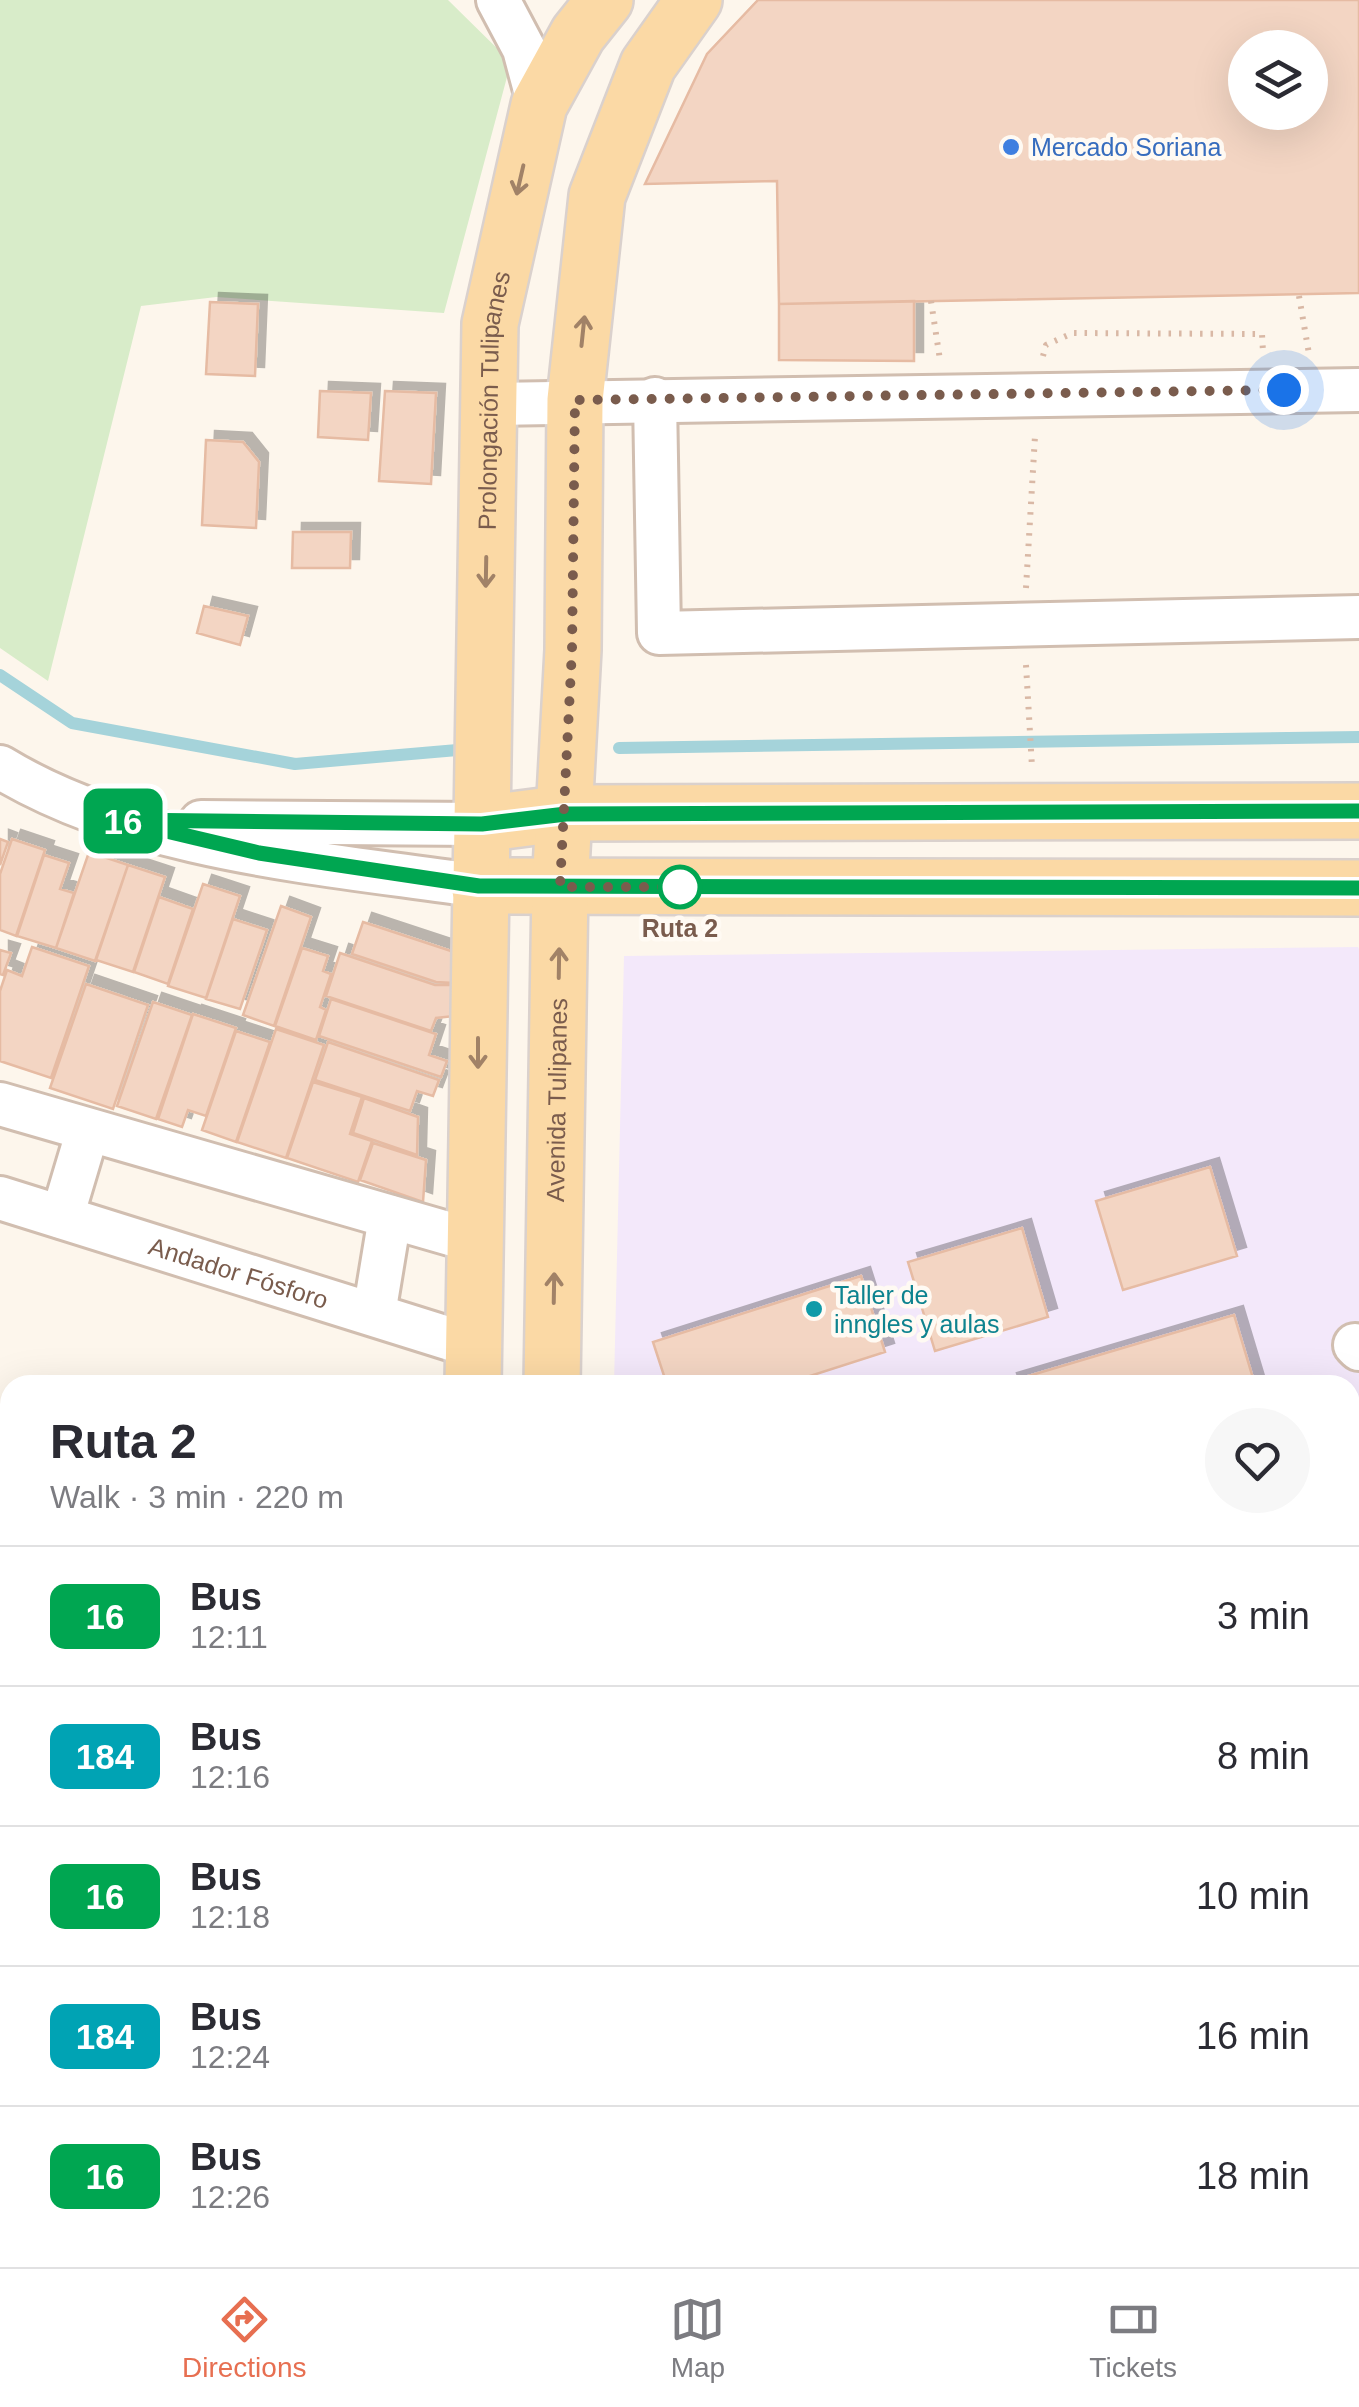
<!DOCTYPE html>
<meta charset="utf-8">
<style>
body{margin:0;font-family:Helvetica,sans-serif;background:#f7f7f7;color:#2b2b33;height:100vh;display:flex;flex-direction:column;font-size:38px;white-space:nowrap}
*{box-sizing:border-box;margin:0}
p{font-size:32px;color:#7c7c81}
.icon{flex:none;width:55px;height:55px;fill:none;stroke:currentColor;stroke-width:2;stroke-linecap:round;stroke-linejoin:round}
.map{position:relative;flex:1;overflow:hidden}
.side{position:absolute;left:0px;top:1375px;width:1360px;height:892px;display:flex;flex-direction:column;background:#fff;border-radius:30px 30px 0 0;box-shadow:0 10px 40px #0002}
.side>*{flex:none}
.badge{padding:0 20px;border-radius:15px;font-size:35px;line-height:65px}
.buttons{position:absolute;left:1228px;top:30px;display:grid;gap:20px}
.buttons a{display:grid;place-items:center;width:100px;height:100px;border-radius:50%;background:#fff;box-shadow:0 10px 40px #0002;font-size:50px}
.you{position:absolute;width:50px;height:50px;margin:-25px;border:8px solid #fff;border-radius:50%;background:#1a73e8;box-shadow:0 0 0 15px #1a73e833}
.map>.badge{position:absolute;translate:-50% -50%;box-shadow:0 0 0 5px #fff}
.round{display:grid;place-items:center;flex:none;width:105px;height:105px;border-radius:52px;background:#f7f7f7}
.head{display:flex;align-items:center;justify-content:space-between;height:170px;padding:0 50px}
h1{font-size:48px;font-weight:800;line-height:75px}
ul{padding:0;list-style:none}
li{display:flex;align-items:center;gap:30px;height:140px;padding:0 50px;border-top:2px solid #e1e1e2}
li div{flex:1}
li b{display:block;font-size:38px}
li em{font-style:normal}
li .badge{min-width:110px;font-weight:700;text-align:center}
.menu{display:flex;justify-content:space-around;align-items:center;height:140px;border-top:2px solid #e1e1e2;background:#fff;font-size:28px;color:#7c7c81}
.menu a{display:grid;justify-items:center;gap:5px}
.menu .active{color:#e76f51}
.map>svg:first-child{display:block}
</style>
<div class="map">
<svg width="1359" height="2267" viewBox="0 0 1359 2267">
<defs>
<filter id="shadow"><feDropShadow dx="9" dy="-9" stdDeviation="0" flood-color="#0004"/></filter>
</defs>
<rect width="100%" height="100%" fill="#fdf6ec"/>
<!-- education -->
<path fill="#f3e8fa" d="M1358,947L1359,949V1911L1350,1908V1385H614L624,956Z"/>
<!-- green -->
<path fill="#d8ecc9" d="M0,0H448L511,62L444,313L216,297L141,306L48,681L0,648Z"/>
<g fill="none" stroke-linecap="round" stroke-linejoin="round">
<!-- stream -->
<path stroke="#a5d3da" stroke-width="12" d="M0,675L72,723L295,764L469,749
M619,748L1359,737"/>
</g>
<!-- building -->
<path fill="#f3d5c3" stroke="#e6bba3" stroke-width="2.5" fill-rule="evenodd" filter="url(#shadow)" d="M758,0H1359V293L779,304L777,181L645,184L707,54ZM1245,48H1310V112H1245Z
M914,301V361L779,360V304Z
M210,302L258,304L255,376L206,374Z
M320,391L371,393L368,440L318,437Z
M385,391L436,393L431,484L379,481Z
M206,440L243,442L259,462L256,528L202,525Z
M293,532H351L350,568H292Z
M204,606L248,616L240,645L197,633Z
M0,839L8,842L0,865Z
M12,839L45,850L16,936L0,930V874Z
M89,852L128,865L95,961L56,948Z
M44,855L69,863L60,889L74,893L56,948L17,936Z
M128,865L165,877L133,972L96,960Z
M203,884L240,896L206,998L168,986Z
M159,897L193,909L168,984L134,972Z
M281,906L311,917L274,1026L243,1015Z
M233,919L267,930L240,1009L206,999Z
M363,922L451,951L454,983L436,982L352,954Z
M32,947L89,966L51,1078L0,1061V991L7,970L22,976Z
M302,948L328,956L323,971L331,974L320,1007L326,1010L316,1040L275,1026Z
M0,950L11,953L3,975L0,974Z
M340,953L435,985H454L455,1016L436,1018L431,1031L326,996Z
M86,984L148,1005L113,1109L50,1088Z
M331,999L436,1034L429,1055L447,1061L441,1077L319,1036Z
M153,1002L192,1015L156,1119L117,1106Z
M193,1014L236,1028L206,1116L188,1110L182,1127L158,1119Z
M276,1029L324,1045L286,1158L237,1142Z
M236,1031L270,1042L236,1142L202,1130Z
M328,1042L439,1080L433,1096L417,1091L410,1111L315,1080Z
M313,1082L362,1097L350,1134L372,1141L358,1182L287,1158Z
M364,1098L418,1117L417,1155L353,1133Z
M373,1143L426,1160L423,1202L360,1180Z
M1210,1167L1237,1256L1123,1290L1096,1201Z
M1022,1228L1048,1317L935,1351L908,1262Z
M861,1276L885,1352L782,1385H667L653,1342Z
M1234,1315L1255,1385H1009L1008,1382Z
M1359,1436V1522L1350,1525V1439Z
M1359,1579V1677L1350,1680V1582Z
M0,1828L10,1859V1884L0,1887Z
M10,1907V2037L0,2040V1910Z
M10,2118V2145L3,2121Z
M0,2120L10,2149V2238L0,2241Z
M1350,2182L1359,2186V2242L1350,2243Z
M10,2247V2258H69L64,2267H0V2251Z
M461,2258H472L473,2265L499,2261L500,2267H449Z"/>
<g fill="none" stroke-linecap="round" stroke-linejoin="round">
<!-- minor casing -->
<g stroke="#d1beb0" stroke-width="48">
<g id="minor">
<path d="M498,0L524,49L539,105"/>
<path d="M655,399L659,633L1359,617"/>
<path d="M489,404L1359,390"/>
<path d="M0,767C136,850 324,863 479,886"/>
<path d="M201,822L482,824"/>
<path d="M0,1104L478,1242"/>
<path id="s1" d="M0,1198L476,1347"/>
<path d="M62,1217L88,1130"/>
<path d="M374,1314L390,1217"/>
<path d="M1355,1345L1359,1349"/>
<path d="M0,1481L10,1485"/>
<path d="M0,1558L10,1561"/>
<path d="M0,1723L10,1720"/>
<path d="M1350,1937L1359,1940"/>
<path d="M1350,2008L1359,2009"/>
<path d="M0,2075L10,2072"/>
</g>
</g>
<!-- major casing -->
<g stroke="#dad1cd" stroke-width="60">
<g id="major">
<path d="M482,824L566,813L1359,811"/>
<path d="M479,886L1359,888"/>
<path id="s2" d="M473,1385L490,324L539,105L578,34L605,0"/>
<path id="s3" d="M552,1385L560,887L573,650L575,400L597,196L648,65L694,0"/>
<path d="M139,2267L144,2258"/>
<path d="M236,2267L241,2258"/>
</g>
</g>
<!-- path -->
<path stroke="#d9b8a5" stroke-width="6" stroke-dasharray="2.5 8" stroke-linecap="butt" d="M1299,296L1309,354
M931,301L940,360
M1043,356L1046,345L1073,333L1262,334L1263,352
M1026,588L1035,436
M1026,665L1032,767"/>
<!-- minor -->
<use href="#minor" stroke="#fff" stroke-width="42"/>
<!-- major -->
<use href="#major" stroke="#fbd9a5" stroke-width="55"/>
</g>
<!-- one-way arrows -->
<defs><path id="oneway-shaft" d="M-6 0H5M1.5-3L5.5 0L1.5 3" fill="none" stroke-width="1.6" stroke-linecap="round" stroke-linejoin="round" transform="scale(2.5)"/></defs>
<g stroke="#a18267">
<use href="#oneway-shaft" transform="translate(520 180) rotate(103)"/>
<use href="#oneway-shaft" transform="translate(583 331) rotate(-84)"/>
<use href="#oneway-shaft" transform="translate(486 572) rotate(91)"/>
<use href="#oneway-shaft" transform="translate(559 963) rotate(-89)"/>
<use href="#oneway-shaft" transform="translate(478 1053) rotate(90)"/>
<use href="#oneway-shaft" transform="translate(554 1288) rotate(-89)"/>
</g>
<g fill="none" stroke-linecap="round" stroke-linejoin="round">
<!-- line casing -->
<g stroke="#fff" stroke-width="22">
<path id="line" d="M1359,811L566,814L482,824L120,820L259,853L479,886L1359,888"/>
</g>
<!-- line -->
<use href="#line" stroke="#00a651" stroke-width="15"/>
<!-- walk -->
<path stroke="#7a5c4d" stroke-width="10" stroke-dasharray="0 18" d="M680,887H560L572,650L575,400L1284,390"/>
</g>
<!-- markers -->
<circle fill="#3f7fe0" stroke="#fffaf3" stroke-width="4" cx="1011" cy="147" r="10"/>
<circle fill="#fff" stroke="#00a651" stroke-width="5" cx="680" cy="887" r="20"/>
<circle fill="#0f9aa8" stroke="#fffaf3" stroke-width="4" cx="814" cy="1309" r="10"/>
<g text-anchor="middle" stroke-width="9" stroke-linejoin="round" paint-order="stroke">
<!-- shop labels -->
<g font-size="25" fill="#366cbe" stroke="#fffaf3" text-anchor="start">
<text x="1031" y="156">Mercado Soriana</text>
</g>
<!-- street labels -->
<g font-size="25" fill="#7a5c4d" stroke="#fffaf3">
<text dy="9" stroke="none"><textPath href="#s2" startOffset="985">Prolongación Tulipanes</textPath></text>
<text dy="9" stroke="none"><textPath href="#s3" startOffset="285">Avenida Tulipanes</textPath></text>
<text dy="9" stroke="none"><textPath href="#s1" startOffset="250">Andador Fósforo</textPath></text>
</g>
<!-- stop labels -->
<g font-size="25" font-weight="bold" fill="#7a5c4d" stroke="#fffaf3">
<text x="680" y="937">Ruta 2</text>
</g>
<!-- culture labels -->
<g font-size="25" fill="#0d838f" stroke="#fffaf3" text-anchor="start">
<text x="834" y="1304">Taller de<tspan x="834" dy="29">inngles y aulas</tspan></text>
</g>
</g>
</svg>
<div class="buttons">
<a><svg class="icon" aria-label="layers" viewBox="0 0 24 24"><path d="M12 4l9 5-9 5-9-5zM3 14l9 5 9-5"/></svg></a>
</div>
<div class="you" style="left:1284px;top:390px"></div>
<b class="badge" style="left:123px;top:821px;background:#00a651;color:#fff">16</b>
<section class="side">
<div class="head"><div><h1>Ruta 2</h1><p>Walk · 3 min · 220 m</p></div><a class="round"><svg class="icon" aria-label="heart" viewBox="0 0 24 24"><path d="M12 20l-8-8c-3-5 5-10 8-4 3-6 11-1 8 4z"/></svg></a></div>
<ul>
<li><span class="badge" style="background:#00a651;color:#fff">16</span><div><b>Bus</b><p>12:11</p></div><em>3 min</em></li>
<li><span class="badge" style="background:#00a3b4;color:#fff">184</span><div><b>Bus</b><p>12:16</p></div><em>8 min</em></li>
<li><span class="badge" style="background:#00a651;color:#fff">16</span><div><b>Bus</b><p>12:18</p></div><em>10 min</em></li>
<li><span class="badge" style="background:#00a3b4;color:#fff">184</span><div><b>Bus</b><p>12:24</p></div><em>16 min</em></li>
<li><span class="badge" style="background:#00a651;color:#fff">16</span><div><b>Bus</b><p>12:26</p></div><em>18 min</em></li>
</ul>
</section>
</div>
<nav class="menu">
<a class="active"><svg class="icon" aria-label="directions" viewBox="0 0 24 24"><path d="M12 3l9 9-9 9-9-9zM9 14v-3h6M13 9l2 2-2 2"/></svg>Directions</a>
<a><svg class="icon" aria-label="map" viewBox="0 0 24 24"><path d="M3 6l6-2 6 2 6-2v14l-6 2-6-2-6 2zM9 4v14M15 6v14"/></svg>Map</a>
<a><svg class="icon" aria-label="tickets" viewBox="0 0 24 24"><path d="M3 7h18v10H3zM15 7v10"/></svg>Tickets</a>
</nav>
